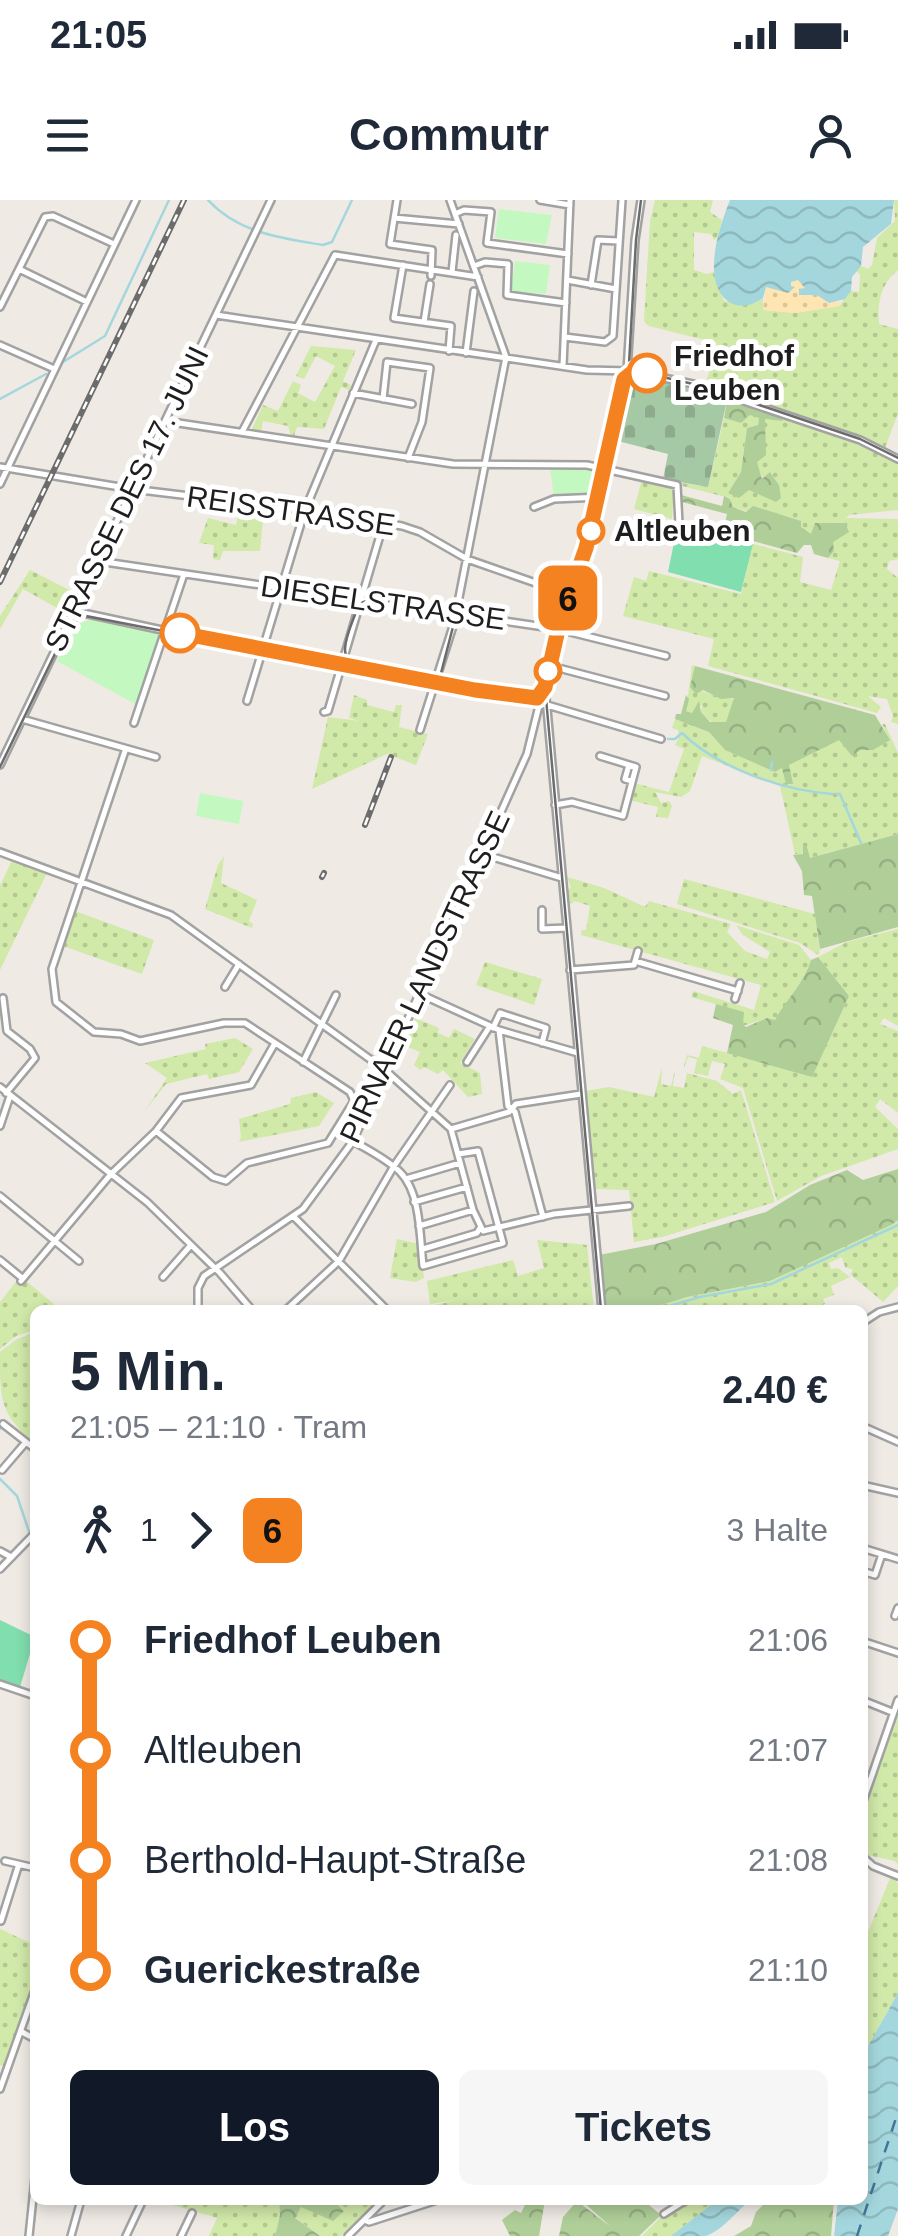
<!DOCTYPE html>
<html lang="de">
<meta charset="utf-8">
<style>
body{margin:0;font-family:Helvetica,sans-serif;background:#f6f6f7;color:#1f2937;height:100vh;display:flex;flex-direction:column;font-size:38px;white-space:nowrap}
*{box-sizing:border-box;margin:0}
p{font-size:32px;color:#747a83}
.icon{flex:none;width:55px;height:55px;fill:none;stroke:currentColor;stroke-width:2;stroke-linecap:round;stroke-linejoin:round}
.map{position:relative;flex:1;overflow:hidden}
.panel{position:absolute;left:30px;top:1105px;width:838px;height:900px;display:flex;flex-direction:column;background:#fff;border-radius:15px;box-shadow:0 5px 15px #0003}
.panel>*{flex:none}
.badge{padding:0 20px;border-radius:15px;font-size:35px;line-height:65px}
.map>.badge{position:absolute;translate:-50% -50%;box-shadow:0 0 0 5px #fff}
.legs{display:flex;align-items:center;gap:15px;height:110px;padding:0 40px;font-size:32px}
.legs p{margin-inline-start:auto}
.head{display:flex;align-items:center;justify-content:space-between;height:170px;padding:0 40px}
h1{font-size:55px;font-weight:700;line-height:75px}
.button{display:flex;gap:20px;margin-top:auto;padding:20px 40px}
.button a{flex:1;height:115px;border-radius:15px;background:#111827;color:#fff;font-size:40px;font-weight:700;line-height:115px;text-align:center}
.button a+a{background:#f6f6f7;color:#1f2937}
ul{padding:0 40px;list-style:none}
li{display:flex;align-items:center;gap:35px;height:110px;font-size:38px}
li i{display:grid;place-items:center;width:15px;height:100%;margin:0 12px;background:currentColor}
li i::after{content:'';width:25px;height:25px;margin:-12px;border:8px solid;border-radius:50%;background:#fff}
li p{margin-inline-start:auto}
li:first-child i{background:linear-gradient(#0000 50%,currentColor 0)}
li:last-child i{background:linear-gradient(currentColor 50%,#0000 0)}
.status{display:flex;justify-content:space-between;align-items:center;height:70px;padding:0 50px;background:#fff;direction:ltr}
.status svg{height:28px;fill:currentColor}
header{display:flex;justify-content:space-between;align-items:center;height:130px;padding:0 40px;background:#fff;font-size:45px;font-weight:700}
.map>svg:first-child{display:block}
</style>
<div class="status"><b>21:05</b><svg viewBox="0 0 49 12"><path d="M0 12V9h3v3zM5 12V6h3v6zM10 12V3h3v9zM15 12V0h3v12zM26 1h20v11H26zM47 4h2v5h-2z"/></svg></div>
<header><svg class="icon" aria-label="menu" viewBox="0 0 24 24"><path d="M4 6h16M4 12h16M4 18h16"/></svg>Commutr<svg class="icon" aria-label="person" viewBox="0 0 24 24"><circle cx="12" cy="8" r="4"/><path d="M4 21q1-7 8-7t8 7"/></svg></header>
<div class="map">
<svg width="898" height="2036" viewBox="0 0 898 2036">
<defs>
<pattern id="grass-dots" width="8" height="8" patternUnits="userSpaceOnUse" patternTransform="scale(2.5)"><rect width="8" height="8" fill="#d1e9a9"/><path d="M2 2h.1M6 6h.1" fill="none" stroke="#b3c791" stroke-width="1.8" stroke-linecap="round"/></pattern>
<pattern id="forest-crowns" width="20" height="18" patternUnits="userSpaceOnUse" patternTransform="scale(2.5)"><rect width="20" height="18" fill="#afce98"/><path d="M2 6a3 3 0 1 1 6 0M12 15a3 3 0 1 1 6 0" fill="none" stroke="#96b083"/></pattern>
<pattern id="sand-dots" width="8" height="8" patternUnits="userSpaceOnUse" patternTransform="scale(2.5)"><rect width="8" height="8" fill="#ffe5b2"/><path d="M2 2h.1M6 6h.1" fill="none" stroke="#dac499" stroke-width="1.8" stroke-linecap="round"/></pattern>
<pattern id="cemetery-stones" width="16" height="16" patternUnits="userSpaceOnUse" patternTransform="scale(2.5)"><rect width="16" height="16" fill="#a5c8a5"/><path d="M2 7V4a2 2 0 0 1 4 0v3zM10 15v-3a2 2 0 0 1 4 0v3z" fill="#8eab8e"/></pattern>
<pattern id="water-waves" width="16" height="10" patternUnits="userSpaceOnUse" patternTransform="scale(2.5)"><rect width="16" height="10" fill="#a4d7dd"/><path d="M0 5q4-4 8 0t8 0" fill="none" stroke="#8db8bd"/></pattern>
</defs>
<rect width="100%" height="100%" fill="#efeae4"/>
<!-- grass -->
<path fill="url(#grass-dots)" d="M655,0H713L710,12L722,20L718,37L714,40L711,34L694,32V70L707,74L714,72L724,101L755,103L763,98V110L795,113L839,106L851,91L859,92L860,75L856,71L861,66L868,69L872,65L877,38L895,21L894,0H898V70C881,84 877,101 879,124L898,129V213L885,248L867,238L706,183L717,143L649,126L644,121L650,21Z
M311,146L356,150L343,181L351,185L349,190L341,187L324,229L297,227L294,236H291L288,226L263,221L261,232L251,231L263,205L278,211L293,181L301,185L298,193L315,202L335,166L316,156L304,179L296,176Z
M750,215L759,217L758,225L747,228L741,272L728,293L749,290L776,301L779,285L771,273L763,279L756,262L765,219L781,221L783,218C822,232 862,243 898,264V310L849,315L846,318L898,319V359L889,361L887,369L898,378V524L891,522L893,516L887,499L868,496L881,507L877,513L708,466L714,439L623,416L634,377L646,381L649,371L741,394L753,344L803,357L800,382L831,390L840,361L828,358L834,351L814,333L812,335L801,327L733,307L730,298L682,286V283L708,287L724,218L741,223Z
M642,279L674,288L672,319L634,309Z
M240,306L264,309L260,351H223L220,360L213,359L214,345L199,343L208,318L236,325Z
M30,370L77,394L66,413L23,389L0,429V416Z
M692,465L695,466L691,487L721,498L735,499L726,522C714,526 709,521 701,512L702,505L692,513L686,511Z
M354,495L367,500V505L394,512L396,505H402L399,527L428,534L416,565L387,554L312,589L328,517L360,521L349,518Z
M675,519L709,532L725,550L775,572L839,539C866,553 864,553 889,540L882,524H885L898,553V634L810,658L804,652L800,655L795,654L780,586L702,556L690,591L681,597L655,592L661,603L669,601L672,606L668,618L656,617L658,607L629,600L633,583L669,592L684,549L675,545L679,538L678,530L672,528Z
M224,656L221,683L257,700L249,721L253,724L252,728L205,709L218,665Z
M12,660L47,673L0,770V686Z
M567,677L604,688L645,707L649,701L731,724L727,732L745,751L767,759L770,752L743,735L736,725L799,745L811,760L806,776L775,820L767,818L743,826V812L691,797L693,791L754,810L761,785L581,735L582,730H586L590,706L575,701L570,705L568,689L571,688Z
M684,679L815,714L820,753L818,755L800,743L677,704Z
M75,711L154,740L142,774L63,746Z
M898,729V826L884,818L880,824L898,831V913L880,899L875,907L898,929V949L821,976L777,1001L743,888L720,879L725,864L712,861L708,876L694,873L697,859L688,857L683,870L687,855L699,858L702,846L812,876L849,796L818,757L847,742Z
M485,762L542,779L534,805L476,785Z
M415,818L439,828L438,833L449,838L454,829L475,839L460,863L480,873L482,894L468,897L443,870L438,874L424,867L420,870L414,865L420,852L403,845Z
M235,838L253,849L239,872L209,879L207,874L166,884L144,912L167,878L145,863L206,849L205,844Z
M662,867L661,884L671,886L675,870L673,886L684,888L687,873L717,881L733,894L741,890L775,1002L662,1037L634,1042L629,990L594,989L586,891L609,887L654,897Z
M316,892L334,903L319,926L239,942L241,937L239,919L290,904L291,898Z
M898,1020V1086L883,1102L850,1074L853,1070L845,1067L842,1057L829,1063L831,1069L838,1068L850,1077L831,1086L834,1095L823,1099L825,1104L812,1110H752L756,1106L645,1110L687,1097L770,1081Z
M397,1039L419,1044L424,1078L416,1082L390,1078Z
M537,1040L587,1045L594,1110H414L456,1100L430,1104L427,1081L513,1060L518,1076L544,1068Z
M18,1079L22,1082L25,1080L61,1110H35V1130L16,1136L0,1149V1102Z
M35,1132V1245C0,1212 0,1202 0,1152L17,1139Z
M898,1503V1665L895,1661L863,1654L862,1610Z
M891,1676L898,1683V1793L863,1855V1744Z
M0,1729L35,1745V1780L5,1867L0,1865Z
M168,2000H279L280,2015L275,2036H209L217,2018L166,2003Z
M333,2000H379L341,2036H320L294,2017L301,2007L344,2011Z
M686,2000H717L671,2036H642L668,2010Z"/>
<!-- forest -->
<path fill="url(#forest-crowns)" d="M727,200L783,218L782,221L765,219L766,255L757,262L762,279L770,272L779,285L781,298L776,302L749,290L739,298L728,293L741,272L747,228L758,225L759,218L750,215L741,223L724,218Z
M681,295L722,306L724,296L730,299L733,307L746,312L753,306L801,321V327L811,334L815,323H845L849,332L833,342L834,351L828,358L814,354L811,345H804L797,353L723,333L727,314L682,302Z
M695,466L875,515L890,540L873,550H860L852,556L839,540L789,565L793,584H786L782,568L775,572L725,550L709,532L675,519L676,514H681L686,495L689,499L686,511L692,513L699,501L701,512L710,522H726L734,498L721,499L703,490L696,494L690,487Z
M898,634V727L820,749L812,696L804,695L802,671L793,655L803,654V645L806,644L810,658Z
M818,757L849,796L812,877L727,853L733,825L713,818L716,804L744,812L743,825L746,827L767,818L775,820C786,800 805,782 811,760Z
M898,969V1020L891,1025L770,1081L687,1097L645,1110H605L599,1055L656,1044L766,1012L810,985L847,970L863,980Z
M279,2000H333L344,2011L333,2021L301,2007L295,2018L320,2036H275L280,2015Z
M536,2000H545L539,2036H510L502,2020L515,2010L521,2013L527,2001L534,2005Z
M581,2000H643L661,2015L639,2036H559L563,2017L577,2001L611,2027Z
M768,2000H834L831,2036H734L751,2026L756,2012Z"/>
<!-- sand -->
<path fill="url(#sand-dots)" d="M797,78L829,102H840V106L795,113L763,110L766,86Z"/>
<!-- cemetery -->
<path fill="url(#cemetery-stones)" d="M634,178L673,184L727,200L708,287L663,279L668,254L618,241Z"/>
<!-- park -->
<path fill="#c3f9c0" d="M499,9L552,15L546,44L495,38Z
M515,61L550,65L546,94L511,91Z
M550,268L594,270L597,276L595,292L554,298Z
M93,419L159,433L137,505L57,461L74,425Z
M200,593L243,601L239,624L196,616Z"/>
<!-- pitch -->
<path fill="#81deae" d="M678,323L753,344L741,392L668,372Z
M0,1420L35,1437L20,1487L0,1480Z"/>
<!-- water -->
<path fill="url(#water-waves)" d="M730,0H894L891,24L863,47L861,66L852,77L851,91L845,99L829,103L817,95H799V89L805,88L798,80L791,82V86L795,87L788,93L766,87L763,98C738,116 716,101 714,71C713,47 721,23 730,0Z
M898,1793V2009L888,2036H834L838,2000H862V1928L866,1920L863,1918V1855Z
M717,2000H751C736,2011 723,2031 705,2036C695,2036 681,2036 671,2036Z"/>
<g fill="none" stroke-linecap="round" stroke-linejoin="round">
<!-- stream -->
<path stroke="#a4d7dd" stroke-width="2.5" d="M208,0C238,33 281,38 323,45L332,42L352,0
M63,162L105,136L169,0
M0,199L46,174
M668,539H675L682,533C718,568 781,590 832,594
M771,570L772,562
M836,594H840L861,643
M656,1110L700,1097L771,1084L898,1025
M0,1223V1229
M0,1279L17,1296L35,1349"/>
<!-- ferry -->
<path stroke="#417796" stroke-width="2.5" stroke-dasharray="12 10" stroke-linecap="butt" d="M857,2036L898,1912"/>
<!-- minor casing -->
<g stroke="#a2a2a2" stroke-width="10">
<path id="minor" d="M397,0L390,44L432,50L431,76
M540,0L570,5
M455,14L464,10L491,12L487,43L568,54
M394,18L459,24
M403,65L394,118L451,126L449,151
M474,66L485,62L508,64L507,95L566,103
M19,69L87,102
M452,72L456,35
M567,80L616,89
M591,85L598,40L618,41
M0,107L45,17L53,16L114,44
M216,115L587,170L629,171L693,184L860,240L898,259
M424,122L430,84
M565,137L605,142L613,136L622,0
M0,145L52,168
M466,153L474,91
M563,166L570,0
M353,193L412,204
M383,199L387,162L430,168L422,222L408,258
M165,221L453,264L587,265L677,285L679,324
M242,232L335,55L478,77
M0,267L132,289L305,310L402,326L420,332L467,359L570,395
M0,284L136,0
M534,307L554,299L601,297
M98,361L558,429L666,456
M74,411L255,450L534,503
M551,466L665,496
M490,496L533,503
M541,496L553,438L584,357L599,306L627,171L635,40L641,0
M546,498L602,1110
M247,501L305,310L376,140
M544,504L661,539
M324,512L328,511L384,322
M22,519L156,557
M134,523L184,374
M420,530L454,423L506,157L450,0
M125,551L52,769L56,802L94,832L121,834L140,841L224,823H245L350,892L354,901L328,943L247,963L226,981L213,977L156,931
M0,565L271,0
M629,565L625,579L632,581
M555,605L572,602L623,616L636,567L600,556
M0,652L171,715L385,870L451,929L473,1010L483,1031L554,1014L629,1006
M483,654L562,678
M542,710V729L567,728
M635,761L738,791
M570,770L634,765L638,751
M225,787L239,764
M420,794L499,830L578,853
M3,798L7,831L30,849L35,858L6,893
M735,799L740,783
M493,828L500,813L546,828L542,843
M499,830L508,906L515,912L543,1017
M303,862L336,795
M467,862L490,826
M0,887L147,1002L220,1073L252,1110
M0,926L10,896
M451,929L509,912L516,904L581,894
M353,941C368,950 387,959 400,972C421,993 420,1038 423,1066L503,1043L478,951L458,954
M406,979L460,963
M0,996L79,1061
M414,1002L467,987
M294,1017L387,1110
M419,1026L473,1010
M423,1049L477,1033L480,1028
M0,1060L22,1078
M163,1077L191,1045
M21,1081L111,974L156,931L181,898L251,885L275,843
M198,1110V1088L204,1076L303,1009L353,941L527,554L558,429
M286,1110L339,1061L394,966L450,885
M862,1123L879,1112L898,1107
M3,1224L35,1249
M862,1226L898,1242
M2,1270L26,1242
M862,1285L898,1293
M862,1348L898,1359
M0,1351L11,1357
M0,1369L35,1333
M862,1371L875,1375L882,1354
M895,1416L898,1408
M862,1441L898,1453
M0,1484L35,1496
M862,1500L892,1512
M862,1604L898,1500
M862,1656L873,1666L898,1676
M5,1661L35,1668
M1,1721L18,1667
M22,1832L35,1839
M0,1889L35,1790
M664,2014L686,2000
M364,2020L369,2022L437,2000
M29,2036L35,1978
M71,2036L81,2000
M126,2036L143,2000
M181,2036L192,2013
M348,2036L384,2000"/>
</g>
<!-- minor -->
<use href="#minor" stroke="#fff" stroke-width="5"/>
<!-- tram -->
<path stroke="#6c6c6c" stroke-width="2.5" d="M624,179L637,171L706,187L860,239L898,258
M357,470C334,457 350,430 357,409C362,403 361,401 370,401C388,399 433,407 449,415L454,423L441,473L443,480L452,486
M545,487L601,1110
M0,567L68,427L86,416L530,502L541,498L566,411L588,349L608,268L629,164L636,40L641,0"/>
<!-- rail casing -->
<g stroke="#6c6c6c" stroke-width="6">
<path id="rail" d="M0,382L184,0
M365,625L391,557
M322,677L324,673"/>
</g>
<!-- rail -->
<use href="#rail" stroke="#fff" stroke-width="2.5" stroke-dasharray="8" stroke-linecap="butt"/>
</g>
<g fill="none" stroke-linecap="round" stroke-linejoin="round">
<!-- line-1 casing -->
<g stroke="#fff" stroke-width="22">
<path id="line-1" d="M180,433L475,490L537,498L545,487L560,421L586,348L624,179L634,171L647,173"/>
</g>
<!-- line-1 -->
<use href="#line-1" stroke="#f58220" stroke-width="15"/>
</g>
<!-- markers -->
<g fill="#fff" stroke="#f58220" stroke-width="5">
<circle cx="647" cy="173" r="18"/>
<circle cx="591" cy="331" r="12"/>
<circle cx="180" cy="433" r="18"/>
<circle cx="548" cy="471" r="12"/>
</g>
<g text-anchor="middle" stroke-width="10" stroke-linejoin="round" paint-order="stroke">
<!-- stop labels -->
<g font-size="30" font-weight="bold" fill="#1e1e1e" stroke="#fff" text-anchor="start">
<text x="674" y="166">Friedhof<tspan x="674" dy="34">Leuben</tspan></text>
<text x="614" y="341">Altleuben</text>
</g>
<!-- street labels -->
<g font-size="30" fill="#1e1e1e" stroke="#fff">
<text transform="translate(127 299) rotate(-64)" y="10">STRASSE DES 17. JUNI</text>
<text transform="translate(291 311) rotate(8)" y="10">REISSTRASSE</text>
<text transform="translate(383 403) rotate(8)" y="10">DIESELSTRASSE</text>
<text transform="translate(425 777) rotate(-65)" y="10">PIRNAER LANDSTRASSE</text>
</g>
</g>
</svg>
<b class="badge" style="left:568px;top:398px;background:#f58220;color:#111">6</b>
<section class="panel">
<div class="head"><div><h1>5 Min.</h1><p>21:05 – 21:10 · Tram</p></div><b>2.40 €</b></div>
<div class="legs"><svg class="icon" aria-label="walk" viewBox="0 0 24 24"><circle cx="13" cy="4" r="2"/><path d="M13 8l-2 6 4 7M11 14l-3 7M7 12l3-4h3l4 4"/></svg>1<svg class="icon" aria-label="forward" viewBox="0 0 24 24"><path d="M9 5l7 7-7 7"/></svg><b class="badge" style="background:#f58220;color:#111">6</b><p>3 Halte</p></div>
<ul>
<li><i style="color:#f58220"></i><b>Friedhof Leuben</b><p>21:06</p></li>
<li><i style="color:#f58220"></i><span>Altleuben</span><p>21:07</p></li>
<li><i style="color:#f58220"></i><span>Berthold-Haupt-Straße</span><p>21:08</p></li>
<li><i style="color:#f58220"></i><b>Guerickestraße</b><p>21:10</p></li>
</ul>
<div class="button"><a>Los</a><a>Tickets</a></div>
</section>
</div>
